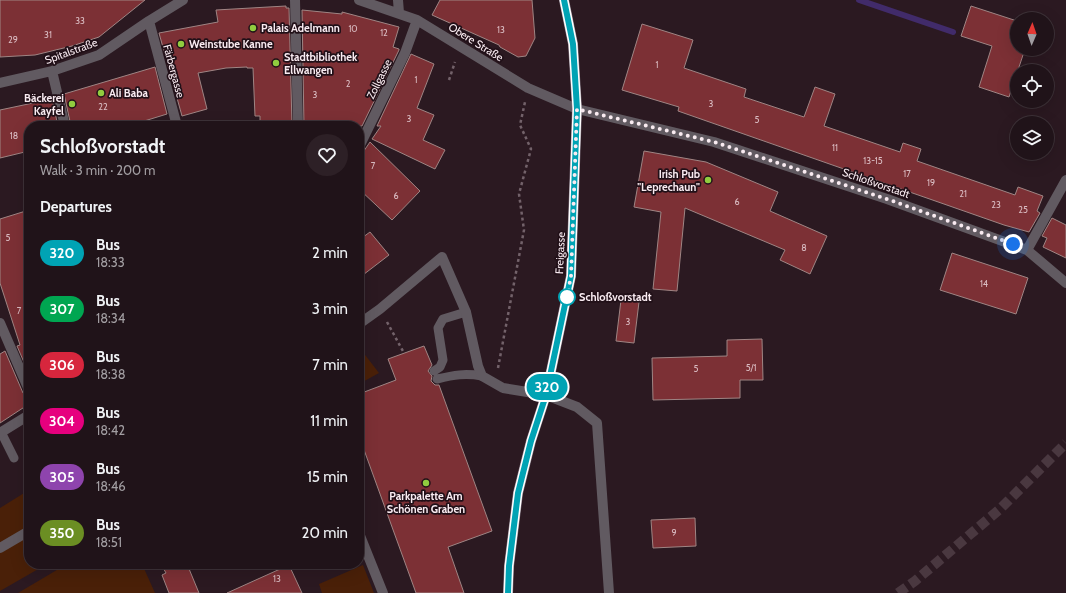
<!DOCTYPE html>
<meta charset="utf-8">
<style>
body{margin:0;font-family:Cabin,sans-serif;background:#2d2026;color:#f1f3f6;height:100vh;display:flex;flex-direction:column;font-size:15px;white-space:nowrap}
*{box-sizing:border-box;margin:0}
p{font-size:13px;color:#a29ea2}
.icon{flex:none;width:22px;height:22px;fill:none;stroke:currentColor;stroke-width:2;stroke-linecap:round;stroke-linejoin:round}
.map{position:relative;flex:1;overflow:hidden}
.panel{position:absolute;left:24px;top:121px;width:340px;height:448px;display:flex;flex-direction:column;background:#201319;border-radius:16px;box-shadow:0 4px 16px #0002,0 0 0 1px #3d3238}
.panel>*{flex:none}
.badge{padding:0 8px;border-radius:13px;font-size:14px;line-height:26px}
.needle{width:26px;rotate:2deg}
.tools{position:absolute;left:1010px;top:12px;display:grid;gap:8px}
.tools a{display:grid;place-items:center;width:44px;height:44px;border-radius:50%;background:#201319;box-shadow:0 4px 16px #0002,0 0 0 1px #3d3238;font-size:20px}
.you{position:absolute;width:20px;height:20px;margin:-10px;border:3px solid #fff;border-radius:50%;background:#1a73e8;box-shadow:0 0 0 6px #1a73e833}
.map>.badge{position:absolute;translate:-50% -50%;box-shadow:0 0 0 2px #fff}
h2{padding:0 16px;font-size:15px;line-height:36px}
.round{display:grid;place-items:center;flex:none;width:42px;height:42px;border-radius:21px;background:#2d2026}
.summary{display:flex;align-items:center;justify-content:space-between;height:68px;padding:0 16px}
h1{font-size:19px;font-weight:700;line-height:30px}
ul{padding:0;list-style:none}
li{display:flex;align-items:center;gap:12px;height:56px;padding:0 16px}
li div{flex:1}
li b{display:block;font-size:15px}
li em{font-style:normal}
li .badge{min-width:44px;font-weight:700;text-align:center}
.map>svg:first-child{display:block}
</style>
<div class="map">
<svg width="1066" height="593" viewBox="0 0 1066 593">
<rect width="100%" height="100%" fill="#2b1921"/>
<!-- green -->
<path fill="#4a2008" d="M359,347L379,373L359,384Z
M29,490V564H47L0,591V508Z
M67,564H142L155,593H18Z
M363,565L374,593H322L319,584Z"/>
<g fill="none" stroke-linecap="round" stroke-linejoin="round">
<!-- stream -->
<path stroke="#412b6a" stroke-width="6" d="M859,0L953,32"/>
</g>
<!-- building -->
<path fill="#7c3035" stroke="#9f8584" d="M0,0H145L99,37L72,46L35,55L0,57Z
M440,0H532L535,38L526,56L518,57L500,47L499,45L432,15Z
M286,6V8H289L292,126H260V116H255L253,68H247V67L226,68L198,73L207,109L182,116L159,33L218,22L216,10Z
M971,6L1017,21V49H1025L1009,97L979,87L992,46L961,36Z
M302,10L342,14V12L399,27L393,47L399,49V50L362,126H304Z
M642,24L693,40L684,68L746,89L744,97L804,117L815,87L835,94L824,126L900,152L903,143L921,149L917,161L1015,195L1018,187L1043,196L1037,211L1040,213L1029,232L1004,225L678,111L679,107L622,90Z
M411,54L434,64L417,108L434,115L423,140L445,150L435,169L372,139L381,126H377Z
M155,67L167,114L128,126H71L64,94Z
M52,99L58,126H29V151L0,158V110Z
M370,142L420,191L392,220L359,189V158Z
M644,151L706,162L778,192L770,211L827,236L810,274L780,260L785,250L685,208L677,291L653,289L661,212L634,207Z
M29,210V374L17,346L20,345L0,283V219Z
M1052,218L1066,225V258L1043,247L1047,238L1042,236Z
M370,232L389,255L359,278V240Z
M952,253L1028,278L1016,314L940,290Z
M621,300L639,302L634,343L616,341Z
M762,339L763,380H740V398L653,400L652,358L727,356V340Z
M424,346L432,365L428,371L432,376L431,381L435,385H439L492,531L448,547L464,593H416L359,436V394L396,380L388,359Z
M5,351L23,393L25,395L29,396V404L0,423V354Z
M695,518L696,546L653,548L651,520Z
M161,564H187L199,593H169L162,575L166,573Z
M289,565L302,593H227Z"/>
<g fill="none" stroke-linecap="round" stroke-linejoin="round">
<!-- secondary-tunnel -->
<path stroke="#4a3840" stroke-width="10" stroke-dasharray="10 5" stroke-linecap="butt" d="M898,593L915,581L1000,509L1066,443"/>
<!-- path -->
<path stroke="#73626a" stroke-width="2.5" stroke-dasharray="3 3" stroke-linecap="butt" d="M449,80L455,62
M387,322L404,353
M498,368L524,230L519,194L531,149L520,125L525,102"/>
<!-- lane -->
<path stroke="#615a61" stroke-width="9" d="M434,371L440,367L443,360L438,328L443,319L466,312
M437,379C454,375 465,373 482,376
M1,432L14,458"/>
<!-- street -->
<path stroke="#615a61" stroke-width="10" d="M295,0L298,126
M359,0L417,20L528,88L577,109L714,142L887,199L1027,250L1066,283
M398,0L399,13
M149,21L177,126
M52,71L65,126
M0,83L52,71L99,55L149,21L183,0
M359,147L405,53L417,20
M1027,250L1066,180
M0,323L29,390
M359,324L380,309L442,257L466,312L478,366L482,376L503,388L546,395L577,407L597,423L609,593
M0,433L29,415
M359,533L383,593
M0,548L29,531"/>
<!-- secondary -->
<path stroke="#867b87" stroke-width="10" d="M508,593L509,566L518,493L531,441L546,395L571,276L577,109L573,44L564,0"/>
</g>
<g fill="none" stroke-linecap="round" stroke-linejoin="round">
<!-- line casing -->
<g stroke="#fff" stroke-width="9">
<path id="line" d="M508,593L509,566L518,493L531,441L546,395L571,276L577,109L573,44L564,0"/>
</g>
<!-- line -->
<use href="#line" stroke="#00a3b4" stroke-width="6"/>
<!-- walk -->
<path stroke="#f9ebf1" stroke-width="4" stroke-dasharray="0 7.2" d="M567,297L571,276L577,109L714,142L887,199L1013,244"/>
</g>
<!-- markers -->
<g fill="#91cd3f" stroke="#211018" stroke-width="1.5">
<circle cx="253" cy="28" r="4"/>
<circle cx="181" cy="44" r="4"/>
<circle cx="276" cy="63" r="4"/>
<circle cx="101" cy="93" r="4"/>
<circle cx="72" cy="104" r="4"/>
<circle cx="708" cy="180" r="4"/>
<circle cx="426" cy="483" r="4"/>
</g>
<circle fill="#fff" stroke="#00a3b4" stroke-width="2" cx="567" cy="297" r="8"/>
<g text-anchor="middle" stroke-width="3.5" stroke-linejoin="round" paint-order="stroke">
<!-- number labels -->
<g font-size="9" fill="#dabcc2">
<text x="80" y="24">33</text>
<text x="353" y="32">10</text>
<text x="501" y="33">13</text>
<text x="384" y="36">12</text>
<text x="48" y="38">31</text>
<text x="13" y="43">29</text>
<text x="657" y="68">1</text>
<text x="416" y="83">1</text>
<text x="348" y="87">2</text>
<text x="315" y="98">3</text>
<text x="711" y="107">3</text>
<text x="103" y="110">22</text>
<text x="409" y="122">3</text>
<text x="757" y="123">5</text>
<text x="14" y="139">18</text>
<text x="835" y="151">11</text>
<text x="873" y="164">13-15</text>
<text x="373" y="169">7</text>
<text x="907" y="177">17</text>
<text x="931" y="186">19</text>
<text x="963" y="197">21</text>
<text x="396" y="199">6</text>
<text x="737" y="205">6</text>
<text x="996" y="208">23</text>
<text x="1023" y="213">25</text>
<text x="8" y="241">5</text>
<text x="804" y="251">8</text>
<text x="984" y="287">14</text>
<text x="19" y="314">7</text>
<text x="628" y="325">3</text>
<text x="751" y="371">5/1</text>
<text x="696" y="372">5</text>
<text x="674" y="536">9</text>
<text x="277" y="582">13</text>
</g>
<!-- poi labels -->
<g font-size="11" font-weight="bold" fill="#f9ebf1" stroke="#211018" text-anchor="start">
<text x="261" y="32">Palais Adelmann</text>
<text x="189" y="48">Weinstube Kanne</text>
<text x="284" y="61">Stadtbibliothek<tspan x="284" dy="13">Ellwangen</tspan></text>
<text x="109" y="97">Ali Baba</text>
<text x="64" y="102" text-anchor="end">Bäckerei<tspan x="64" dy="13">Kayfel</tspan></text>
<text x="700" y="178" text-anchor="end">Irish Pub<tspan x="700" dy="13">"Leprechaun"</tspan></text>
<text x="426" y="500" text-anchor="middle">Parkpalette Am<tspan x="426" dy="13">Schönen Graben</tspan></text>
</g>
<!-- street labels -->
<g font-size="11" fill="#f9ebf1" stroke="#211018">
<text transform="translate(476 42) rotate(32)" y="4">Obere Straße</text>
<text transform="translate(71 51) rotate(-20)" y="4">Spitalstraße</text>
<text transform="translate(174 71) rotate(75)" y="4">Färbergasse</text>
<text transform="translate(379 79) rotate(-64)" y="4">Zollgasse</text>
<text transform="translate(876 183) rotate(19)" y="4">Schloßvorstadt</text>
<text transform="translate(560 253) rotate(-87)" y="4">Freigasse</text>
</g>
<!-- stop labels -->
<g font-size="11" font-weight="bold" fill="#f9ebf1" stroke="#211018" text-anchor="start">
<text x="579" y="301">Schloßvorstadt</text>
</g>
</g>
</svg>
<div class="tools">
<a><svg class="needle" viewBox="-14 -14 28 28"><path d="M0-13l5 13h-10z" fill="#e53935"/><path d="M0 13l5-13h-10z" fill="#a29ea2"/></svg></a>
<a><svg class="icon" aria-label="locate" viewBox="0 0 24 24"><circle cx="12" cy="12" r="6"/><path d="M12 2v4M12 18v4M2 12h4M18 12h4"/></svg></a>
<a><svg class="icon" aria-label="layers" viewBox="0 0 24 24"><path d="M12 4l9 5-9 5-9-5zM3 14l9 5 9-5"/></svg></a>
</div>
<div class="you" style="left:1013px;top:244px"></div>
<b class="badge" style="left:547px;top:387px;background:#00a3b4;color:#fff">320</b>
<section class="panel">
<div class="summary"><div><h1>Schloßvorstadt</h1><p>Walk · 3 min · 200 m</p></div><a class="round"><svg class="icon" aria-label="heart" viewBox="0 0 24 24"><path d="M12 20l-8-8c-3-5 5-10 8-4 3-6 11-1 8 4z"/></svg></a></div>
<h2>Departures</h2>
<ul>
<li><span class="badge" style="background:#00a3b4;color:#fff">320</span><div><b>Bus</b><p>18:33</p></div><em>2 min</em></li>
<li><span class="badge" style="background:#00a651;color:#fff">307</span><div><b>Bus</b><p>18:34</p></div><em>3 min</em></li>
<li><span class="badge" style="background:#d7263d;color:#fff">306</span><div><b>Bus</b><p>18:38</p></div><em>7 min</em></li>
<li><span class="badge" style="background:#e6007e;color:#fff">304</span><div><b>Bus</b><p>18:42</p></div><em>11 min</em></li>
<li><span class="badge" style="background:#8e44ad;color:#fff">305</span><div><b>Bus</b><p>18:46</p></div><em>15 min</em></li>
<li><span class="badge" style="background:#6b8e23;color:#fff">350</span><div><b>Bus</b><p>18:51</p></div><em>20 min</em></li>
</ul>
</section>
</div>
